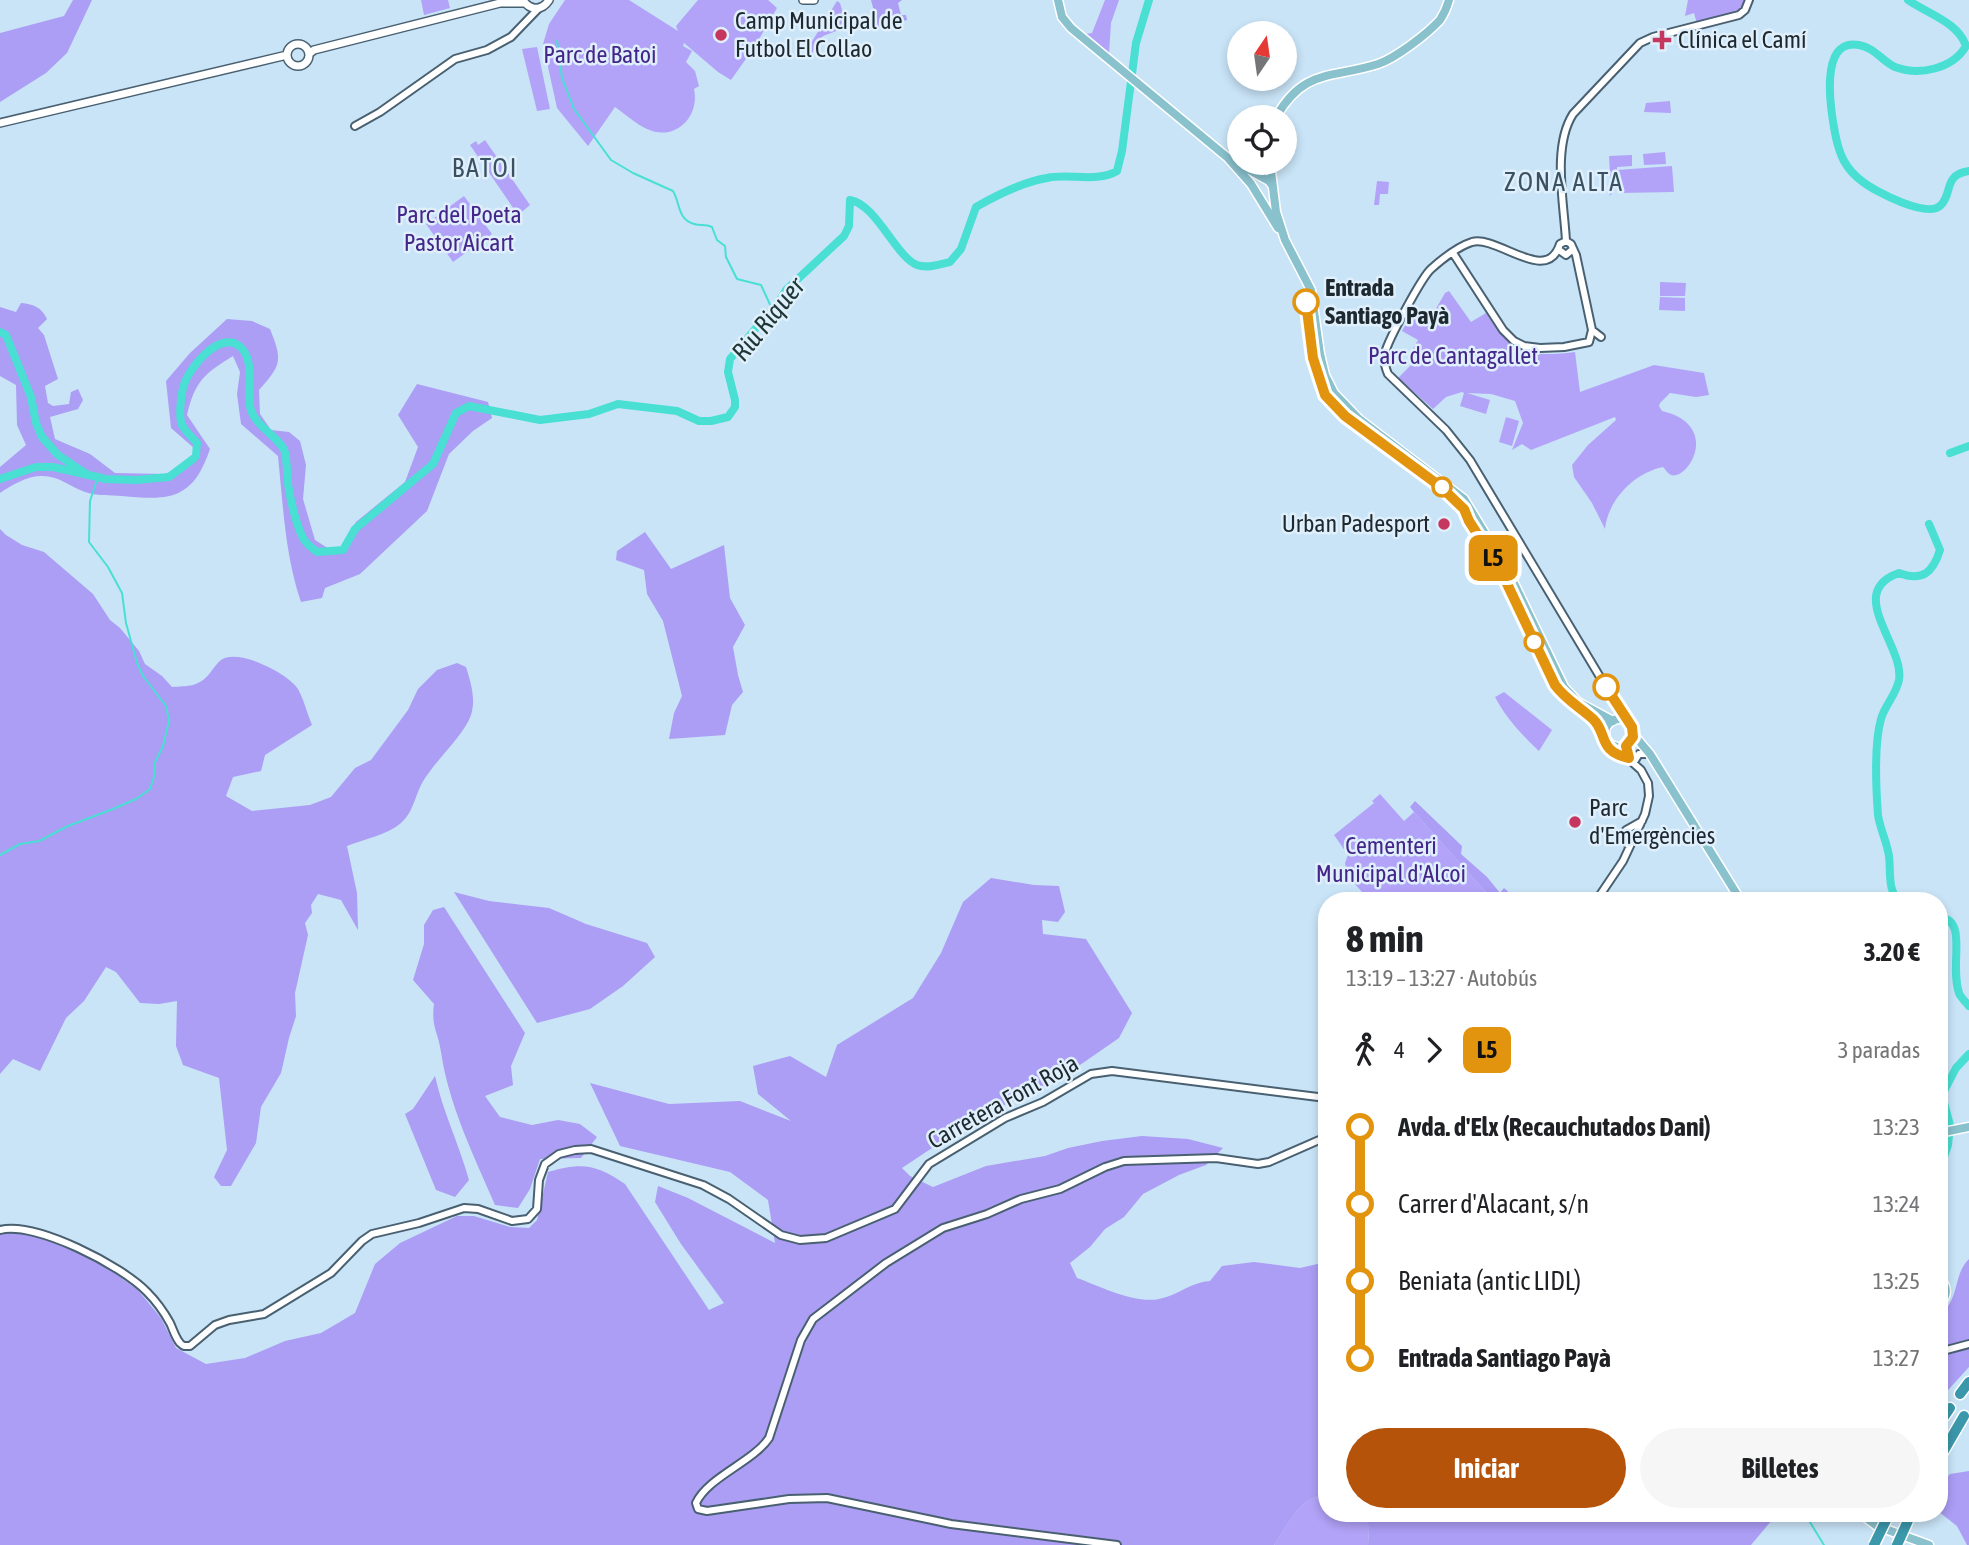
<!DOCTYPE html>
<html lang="es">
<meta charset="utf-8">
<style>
body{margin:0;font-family:"Asap Condensed",sans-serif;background:#f6f6f6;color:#202124;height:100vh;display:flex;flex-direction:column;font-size:26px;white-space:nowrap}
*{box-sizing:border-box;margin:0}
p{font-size:23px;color:#757577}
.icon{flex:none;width:38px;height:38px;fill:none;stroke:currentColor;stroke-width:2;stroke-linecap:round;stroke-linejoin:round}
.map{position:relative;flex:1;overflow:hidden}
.sheet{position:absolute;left:1318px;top:892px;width:630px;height:630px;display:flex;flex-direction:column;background:#fff;border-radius:28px;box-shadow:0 4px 10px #0003}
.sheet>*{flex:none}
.badge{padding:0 14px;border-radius:10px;font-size:24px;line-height:46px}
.needle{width:46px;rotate:13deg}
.fabs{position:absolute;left:1227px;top:21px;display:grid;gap:14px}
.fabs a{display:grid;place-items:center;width:70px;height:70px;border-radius:50%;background:#fff;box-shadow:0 4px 10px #0003;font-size:35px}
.map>.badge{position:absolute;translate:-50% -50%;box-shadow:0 0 0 4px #fff}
.legs{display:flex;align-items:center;gap:10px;height:77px;padding:0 28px;font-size:23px}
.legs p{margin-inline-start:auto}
.overview{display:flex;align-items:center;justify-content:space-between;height:119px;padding:0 28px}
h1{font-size:38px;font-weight:700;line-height:52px}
.primary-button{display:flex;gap:14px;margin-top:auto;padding:14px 28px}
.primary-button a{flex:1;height:80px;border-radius:42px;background:#b45309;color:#fff;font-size:28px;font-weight:700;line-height:80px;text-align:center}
.primary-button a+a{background:#f6f6f6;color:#202124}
ul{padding:0 28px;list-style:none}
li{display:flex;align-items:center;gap:24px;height:77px;font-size:26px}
li i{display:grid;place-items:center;width:10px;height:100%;margin:0 9px;background:currentColor}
li i::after{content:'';width:18px;height:18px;margin:-9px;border:5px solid;border-radius:50%;background:#fff}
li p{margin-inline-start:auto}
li:first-child i{background:linear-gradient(#0000 50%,currentColor 0)}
li:last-child i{background:linear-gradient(currentColor 50%,#0000 0)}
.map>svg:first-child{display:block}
</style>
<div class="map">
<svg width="1969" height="1545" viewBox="0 0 1969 1545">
<rect width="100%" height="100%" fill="#c9e4f7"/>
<!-- green -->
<path fill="#b2a3f8" d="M421,0H448L450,8L424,15Z
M565,0H629L678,31L676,26L698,0H768L777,8L755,46L731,80L718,72L684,43L683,46L692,51L686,62L695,71L699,86L694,89C700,117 675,142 647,129C636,124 625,114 615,107L588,146L557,108L543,44L549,24Z
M1105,0H1119L1111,23L1109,53L1086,34L1092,33Z
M1688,0H1746C1738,18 1715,19 1697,24L1694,13L1685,16Z
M837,1L840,3L847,27L823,36L808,59L803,56Z
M537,47L550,109L537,111L522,49Z
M1670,101L1671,113L1644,112L1646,103Z
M485,140L530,205L518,215L470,145L476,141L478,145Z
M1665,152L1666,164L1644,165L1643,154Z
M1632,155V166L1617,167V170L1672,166L1674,192L1619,193L1618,183H1614L1612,194L1609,196L1611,192L1609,156Z
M1377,181L1389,182L1388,194H1380L1379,205H1374Z
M464,196L492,234L453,262L426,224Z
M1660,282L1686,283L1685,296H1660Z
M1449,291L1471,322L1486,313C1512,353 1527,358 1575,352L1580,392L1654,365L1704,373L1709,395L1696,397L1670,393L1660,403L1659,406L1662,411C1722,425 1688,481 1671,475C1667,473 1665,469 1663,467C1634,473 1608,500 1605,529L1592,503L1574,477L1572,465L1588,445L1616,420L1615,417L1531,450L1522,444L1512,450L1523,423L1515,401L1491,394L1467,393L1490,400L1486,414L1460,406L1464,393L1462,392L1446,397L1433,409L1398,378L1412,364L1410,354L1418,340L1402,331L1413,312L1429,321L1445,293Z
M1660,297L1685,298V311L1659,310Z
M1506,417L1519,421L1512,446L1499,442Z
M1504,692L1552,730L1539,751C1521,734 1506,718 1495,697Z
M1380,794L1404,821L1414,812L1494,901H1370L1346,874L1347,872L1345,863L1348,855L1334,835L1374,803L1372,801Z
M1326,1495V1514H1363L1369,1529L1368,1545H1274C1288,1525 1300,1496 1326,1495Z"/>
<!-- forest -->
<path fill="#ac9df5" d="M73,0H92L67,53L46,73L0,102V33L64,16Z
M871,0H902L898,3L901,15H906L907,20L878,27Z
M21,303C34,304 42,308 47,319L38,328L44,335L58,379L45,386L48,403L53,406L69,404L71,392L78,389L83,400L78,409L50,417L55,439L90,454L115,473L165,474L191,463L194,448L171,428L166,381L190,353L227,319L252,321L270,329C283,361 281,365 259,390L260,414L271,430L289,432L300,441L306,465L303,499L315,540L337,554L356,522L405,482L418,447L398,415L417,384L488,402L492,418L473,431L449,454L427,511L360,574L325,588L322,598L301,602C285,555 283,505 278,456L241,424L237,394L240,372L233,356C204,374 195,381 187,415L210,449C193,499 171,501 122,496C111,495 96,496 85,492C69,486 58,475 40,476C27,476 10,486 0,493V467L26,445L17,425L16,385L0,376V307L16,312Z
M0,529L6,535L22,545L44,552L93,594L110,620L120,628L139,651L145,664L162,676L172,687C188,686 199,687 210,673C213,669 217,663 221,660C238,648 288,673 298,689C304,700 307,713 312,725L265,755L261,771L233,777L226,796L252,811L310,805L331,797L355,768L371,760L408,710L418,689L437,670L457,663L466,667C471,683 476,699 471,715C464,736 433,762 421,785C415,797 412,814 401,823C387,835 364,839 347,846L357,893L358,930L341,900L318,894L311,905L312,913L305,923L308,935L295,993L296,1016L289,1038L281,1073L261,1107L256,1143L231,1186H221L214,1177L227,1150L219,1078L183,1065L176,1046L177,1001L159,1004L140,1003L116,972L106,967L84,1001L66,1018L40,1071L13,1059L0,1074Z
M645,532L671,569L724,545L730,598L745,625L733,647L738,675L743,692L732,705L725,735L669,739L674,713L682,696L663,621L647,594L644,570L616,560L617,551Z
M1415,801L1462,846L1461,854L1487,877L1500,893L1504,888L1519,901H1494L1414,812L1410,807Z
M991,878L1034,885L1059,886L1065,912L1058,922L1042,920L1043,934L1086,939L1132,1013L1119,1038L1064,1076L974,1120L902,1168L910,1176L933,1187L986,1166L1045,1156L1068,1148L1102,1141L1142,1136L1188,1139L1223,1148L1206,1165L1179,1175L1143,1194L1124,1217L1105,1229L1090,1247L1070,1263L1077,1278C1099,1286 1139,1306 1163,1298C1181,1293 1192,1282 1210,1281L1222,1266L1254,1262L1300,1268L1326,1262V1495C1300,1496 1288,1525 1274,1545H0V1234L19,1231L71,1248L102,1264L138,1290L161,1318L176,1348L206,1364L245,1358L285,1341L321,1333L355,1313L375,1264L400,1243L457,1216H474L510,1227L529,1228L537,1220L548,1172C582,1162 596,1164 625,1184L709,1310L724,1303L681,1244L655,1202L658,1186L688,1198L775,1243L768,1200L730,1172L620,1146L590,1083L669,1104L740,1101L791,1121L758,1094L753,1066L790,1056L826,1077L837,1045L913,998L941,953L963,902Z
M454,892L489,901L549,908L586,924L647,943L655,957L623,986L590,1009L537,1023Z
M444,907L525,1033L511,1066L513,1085L485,1096L500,1117L532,1125L558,1120L580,1124L597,1137L581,1158L540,1159L530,1189L518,1208L495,1205C474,1156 449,1106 441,1052C438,1031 431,1028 434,1004L413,980L424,944V925L433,910Z
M435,1076C443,1112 459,1144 469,1180L455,1197L436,1190L405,1114L413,1109Z
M1969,1259V1367L1939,1400V1315C1961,1299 1952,1276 1969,1259Z
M1969,1471V1545H1967L1957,1526L1939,1512V1487L1950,1474Z
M1363,1514H1777L1751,1545H1368L1369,1529Z"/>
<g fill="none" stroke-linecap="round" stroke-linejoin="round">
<!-- stream -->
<path stroke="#49dfd3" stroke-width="2" d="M557,41L562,78L574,109L611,160L633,173L673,191C680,202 677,219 694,224C701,226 705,224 712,227L717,240L725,246L726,257L737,279L761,285L773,311
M0,855L20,844L39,841L68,826L113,809L136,799L150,789L154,777L155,762L163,746L169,721L166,706L143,676L137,663L126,623L122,593L108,567L89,542L90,501L98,477
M1939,1173L1942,1163
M1805,1514L1824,1545"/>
<!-- river -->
<path stroke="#49dfd3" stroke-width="8" d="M1908,0C1928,14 1958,22 1966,46C1953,69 1919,76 1895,67C1882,61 1875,48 1859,45C1818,37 1831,112 1835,133C1839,154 1845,169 1863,182C1876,192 1928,219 1941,205C1953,193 1943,175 1969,171
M0,332L6,335L31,397L36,423L42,437L58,455L88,475
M1950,453L1969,446
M0,479L36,467H53L102,478
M104,479L136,480L169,477L193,459L196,456L197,443C192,437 183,430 181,422C179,413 181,394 184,385C189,368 218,332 238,345C256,357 247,389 250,406C253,426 280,437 285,452C287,462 287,474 288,484C290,498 297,530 305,541C308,545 313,549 317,552L343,550L355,529L433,464L456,413L469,406L540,420L589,414L618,404L677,411L699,421H711L728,417L735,407V400L728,372L730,359L762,321L773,311L786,290L844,236L849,226L850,200C876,204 896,257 917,265C927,269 940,264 950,262L961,249L976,207C997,195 1022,182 1047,178C1068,173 1097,183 1117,171L1122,151L1136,43L1149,0
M1900,901C1887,892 1891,871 1889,856C1887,842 1880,829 1878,815C1876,788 1874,744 1881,719C1885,705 1896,695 1899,680C1905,646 1844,592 1899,573C1923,582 1933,572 1940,550L1929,524
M1939,917C1969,920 1949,962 1959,993C1960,997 1966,1002 1969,1006
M1942,1163L1948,1145L1950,1125L1942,1095L1956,1068L1969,1054"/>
<!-- tertiary casing -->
<g stroke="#496071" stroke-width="10">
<path id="tertiary" d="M355,126L380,112L455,59L487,50L511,37L538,9
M1566,241L1560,244C1547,286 1498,235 1472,242C1459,246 1441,260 1431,269C1422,277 1388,340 1385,353C1383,360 1385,367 1388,374L1446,430L1470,460L1627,722
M1566,241C1564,203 1552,147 1573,114L1640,43L1653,37L1739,15L1745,10L1749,0
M1566,241L1571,244L1576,255L1592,330L1601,337
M1559,250L1566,255L1573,249
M1453,253L1503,330L1514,341L1524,346L1540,348L1564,347L1589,342L1592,330
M1634,762L1639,754H1650
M1628,845L1626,830L1642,821
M1596,901L1623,861L1645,814L1649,796L1648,783L1641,770L1614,746
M0,1230C36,1221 122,1266 147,1292C156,1301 164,1312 170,1323C173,1329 175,1337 180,1343C184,1347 184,1346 190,1346L215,1325L229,1320L264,1314L331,1273L362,1241L372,1234L419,1223L464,1208L478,1209L512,1221L528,1219L537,1209L539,1180L545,1164L559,1154L575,1150L591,1149L703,1185L729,1199L781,1235L800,1240L826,1238L895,1209L929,1164L1005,1118L1043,1102L1091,1074L1112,1071L1326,1098
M1939,1352L1969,1344
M1117,1545L951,1524L827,1498L789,1499L707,1511L698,1509L696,1503C708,1477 753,1462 769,1438L801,1340L813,1319L886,1263L943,1228L987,1214L1021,1199L1060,1189L1105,1167L1124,1161L1216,1158L1258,1164L1269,1162L1326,1137"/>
</g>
<!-- secondary casing -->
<g stroke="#496071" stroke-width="10">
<path id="secondary" d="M523,0C530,11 542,11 549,0
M803,0H814
M287 55a11 11 0 1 1 22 0a11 11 0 1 1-22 0Z
M309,54L314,50L500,3H525
M0,123L287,55"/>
</g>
<!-- primary casing -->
<g stroke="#fff" stroke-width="11">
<path id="primary" d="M1058,0L1062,17L1071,28L1228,158L1251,184L1278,228
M1276,117C1304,68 1331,79 1378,64C1396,58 1427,34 1440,20C1444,14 1447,7 1449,0
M1237,163L1269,181L1272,185
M1270,163L1276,212L1285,240L1311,290L1320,354L1325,375L1334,393L1359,419L1464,499L1509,573L1564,687L1578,702L1613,721
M1605 733a14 14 0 1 1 28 0a14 14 0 1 1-28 0Z
M1633,734L1650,754L1741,901
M1939,1133L1969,1127
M1939,1281L1944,1284C1948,1292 1945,1299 1939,1305
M1861,1514L1877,1526L1929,1545"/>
</g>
<!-- motorway casing -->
<g stroke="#fff" stroke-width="13">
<path id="motorway" d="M1960,1394L1969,1382
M1939,1424L1950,1408
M1939,1459L1964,1416"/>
</g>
<!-- tertiary -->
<use href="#tertiary" stroke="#fff" stroke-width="6"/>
<!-- secondary -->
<use href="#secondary" stroke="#fff" stroke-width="7"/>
<!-- primary -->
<use href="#primary" stroke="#89c1cd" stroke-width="8"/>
<!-- motorway -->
<use href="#motorway" stroke="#3b98ab" stroke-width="10"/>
<!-- motorway-bridge casing -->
<g stroke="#fff" stroke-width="13" stroke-linecap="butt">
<path id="motorway-bridge" d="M1874,1545L1889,1514
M1897,1545L1911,1514"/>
</g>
<!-- motorway-bridge -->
<use href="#motorway-bridge" stroke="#3b98ab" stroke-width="10"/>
</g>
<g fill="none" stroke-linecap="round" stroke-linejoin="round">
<!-- line-1 casing -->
<g stroke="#fff" stroke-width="16">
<path id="line-1" d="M1306,302L1313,358L1325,395L1345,416L1441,487L1464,509L1469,521L1501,571L1555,685C1566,700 1580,707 1593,719C1608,733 1597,751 1629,758L1626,746L1633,737L1632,727L1606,687"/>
</g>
<!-- line-1 -->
<use href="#line-1" stroke="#e3940e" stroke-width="10"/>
</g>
<!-- markers -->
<g fill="#c6375f" stroke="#dfeffb" stroke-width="2.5">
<circle cx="721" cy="35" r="7"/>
<path d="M1658.5 29.5h7v7h7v7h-7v7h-7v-7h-7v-7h7z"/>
<circle cx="1444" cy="524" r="7"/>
<circle cx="1575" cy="822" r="7"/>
</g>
<g fill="#fff" stroke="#e3940e" stroke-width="3.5">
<circle cx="1306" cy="302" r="12"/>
<circle cx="1442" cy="487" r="9"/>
<circle cx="1534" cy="642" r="9"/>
<circle cx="1606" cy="687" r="12"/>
</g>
<g text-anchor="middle" stroke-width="5" stroke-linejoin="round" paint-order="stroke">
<!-- poi labels -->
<g font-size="24" fill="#1d282f" stroke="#dfeffb" text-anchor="start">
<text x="735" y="29">Camp Municipal de<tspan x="735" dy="28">Futbol El Collao</tspan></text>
<text x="1678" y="48">Clínica el Camí</text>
<text x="1430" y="532" text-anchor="end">Urban Padesport</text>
<text x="1589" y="816">Parc<tspan x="1589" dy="28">d'Emergències</tspan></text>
</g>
<!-- park labels -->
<g font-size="24" fill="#442589" stroke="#dfeffb">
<text x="600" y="63">Parc de Batoi</text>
<text x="459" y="223">Parc del Poeta<tspan x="459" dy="28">Pastor Aicart</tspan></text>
<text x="1453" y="364">Parc de Cantagallet</text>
<text x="1391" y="854">Cementeri<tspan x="1391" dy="28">Municipal d'Alcoi</tspan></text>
</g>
<!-- stop labels -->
<g font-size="24" font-weight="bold" fill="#1d282f" stroke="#dfeffb" text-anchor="start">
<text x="1325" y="296">Entrada<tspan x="1325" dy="28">Santiago Payà</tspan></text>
</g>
<!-- street labels -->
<g font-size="24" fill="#1d282f" stroke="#dfeffb">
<text transform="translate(1003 1102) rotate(-29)" y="8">Carretera Font Roja</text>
</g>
<!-- neighbourhood labels -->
<g font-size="26" letter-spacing="2" fill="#3a5161" stroke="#dfeffb">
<text x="485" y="177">BATOI</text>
<text x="1564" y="191">ZONA ALTA</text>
</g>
<!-- water labels -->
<g font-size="26" font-style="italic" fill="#1e3735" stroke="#dfeffb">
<text transform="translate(768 319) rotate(-51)" y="9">Riu Riquer</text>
</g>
</g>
</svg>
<div class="fabs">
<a><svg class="needle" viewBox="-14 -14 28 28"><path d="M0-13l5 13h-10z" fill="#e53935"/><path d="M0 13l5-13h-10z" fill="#757577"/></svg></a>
<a><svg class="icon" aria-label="locate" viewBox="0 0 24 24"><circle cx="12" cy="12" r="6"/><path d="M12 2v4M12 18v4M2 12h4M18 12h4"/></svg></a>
</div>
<b class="badge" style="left:1493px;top:558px;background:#e3940e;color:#111">L5</b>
<section class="sheet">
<div class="overview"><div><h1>8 min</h1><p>13:19 – 13:27 · Autobús</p></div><b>3.20 €</b></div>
<div class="legs"><svg class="icon" aria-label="walk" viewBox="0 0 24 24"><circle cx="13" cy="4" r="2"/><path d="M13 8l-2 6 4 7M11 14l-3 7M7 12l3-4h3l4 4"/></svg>4<svg class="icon" aria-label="forward" viewBox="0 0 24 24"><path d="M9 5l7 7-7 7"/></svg><b class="badge" style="background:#e3940e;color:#111">L5</b><p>3 paradas</p></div>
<ul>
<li><i style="color:#e3940e"></i><b>Avda. d'Elx (Recauchutados Dani)</b><p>13:23</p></li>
<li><i style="color:#e3940e"></i><span>Carrer d'Alacant, s/n</span><p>13:24</p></li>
<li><i style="color:#e3940e"></i><span>Beniata (antic LIDL)</span><p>13:25</p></li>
<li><i style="color:#e3940e"></i><b>Entrada Santiago Payà</b><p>13:27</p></li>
</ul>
<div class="primary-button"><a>Iniciar</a><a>Billetes</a></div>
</section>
</div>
